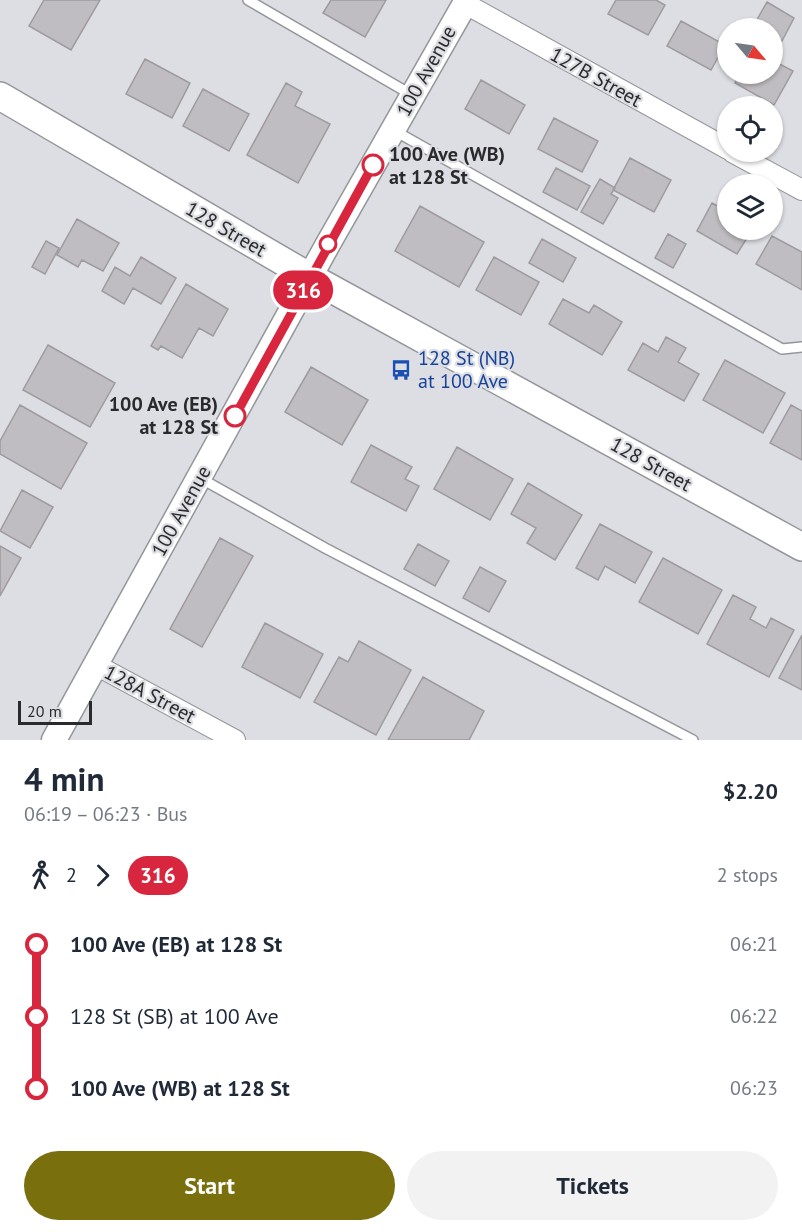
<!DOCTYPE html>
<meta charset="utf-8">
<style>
body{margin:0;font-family:"PT Sans",sans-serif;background:#f2f2f3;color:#1f2937;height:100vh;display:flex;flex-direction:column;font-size:22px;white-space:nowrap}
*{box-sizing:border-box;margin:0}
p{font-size:20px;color:#747a83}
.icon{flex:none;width:33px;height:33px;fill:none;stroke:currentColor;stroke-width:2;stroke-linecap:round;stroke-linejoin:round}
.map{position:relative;height:740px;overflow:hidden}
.panel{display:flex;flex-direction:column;background:#fff;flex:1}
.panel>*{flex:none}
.badge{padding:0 12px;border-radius:20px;font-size:21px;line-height:39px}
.needle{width:39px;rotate:119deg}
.fabs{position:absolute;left:717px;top:18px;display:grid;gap:12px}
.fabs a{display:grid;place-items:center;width:66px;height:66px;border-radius:50%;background:#fff;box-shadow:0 2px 4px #0004;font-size:30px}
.scale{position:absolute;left:18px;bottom:15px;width:74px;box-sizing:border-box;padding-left:6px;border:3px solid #2a2a2c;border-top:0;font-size:16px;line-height:21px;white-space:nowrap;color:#2a2a2c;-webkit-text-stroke:4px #dddee3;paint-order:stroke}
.map>.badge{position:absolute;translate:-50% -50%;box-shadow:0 0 0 3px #fff}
.legs{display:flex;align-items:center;gap:9px;height:66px;padding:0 24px;font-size:20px}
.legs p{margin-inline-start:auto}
.head{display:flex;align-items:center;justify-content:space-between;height:102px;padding:0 24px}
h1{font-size:33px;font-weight:600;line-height:45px}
.button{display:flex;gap:12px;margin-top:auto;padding:12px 24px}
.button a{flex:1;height:69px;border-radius:36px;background:#796f0c;color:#fff;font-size:24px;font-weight:600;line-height:69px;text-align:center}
.button a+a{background:#f2f2f3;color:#1f2937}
ul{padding:0 24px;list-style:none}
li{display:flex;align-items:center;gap:21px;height:72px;font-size:22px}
li i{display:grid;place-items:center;width:9px;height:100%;margin:0 8px;background:currentColor}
li i::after{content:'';width:15px;height:15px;margin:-8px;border:4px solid;border-radius:50%;background:#fff}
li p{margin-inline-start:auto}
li:first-child i{background:linear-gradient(#0000 50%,currentColor 0)}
li:last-child i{background:linear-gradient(currentColor 50%,#0000 0)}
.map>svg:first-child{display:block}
</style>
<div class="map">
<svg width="802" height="740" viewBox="0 0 802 740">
<rect width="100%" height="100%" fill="#dddee3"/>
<!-- building -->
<path fill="#bfbdc1" stroke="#9e9b9f" stroke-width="1.5" d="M44,0H100L71,50L29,26Z
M331,0H386L365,37L323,13Z
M616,0H656L665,5L648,35L608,14Z
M767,2L794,18L782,41L772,35V28H760L754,25Z
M681,21L725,45L711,70L667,46Z
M145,59L190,83L172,118L126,94Z
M772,60L793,71L774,105L735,83L740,74H772Z
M481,80L525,105L509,134L465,109Z
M286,83L302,92L295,106L330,124L298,183L247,155Z
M203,89L249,114L229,151L183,126Z
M554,118L598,141L582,172L538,149Z
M630,158L671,180L654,212L613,190Z
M556,168L590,186L577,210L543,192Z
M600,179L615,188L611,194L618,198L603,224L581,212Z
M712,203L728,212V230H752L737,254L697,231Z
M420,206L484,242L459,287L395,251Z
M77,219L119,243L103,271L82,260L78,267L57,255Z
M668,234L686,244L673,268L655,258Z
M772,236L802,252V290L756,264Z
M542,239L576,258L563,282L529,263Z
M46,241L59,248L45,274L32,267Z
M141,257L176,278L161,304L133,288L124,304L102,291L115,267L130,276Z
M494,257L539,282L521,315L476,290Z
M186,284L228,309L213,336L199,328L182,358L161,346L158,350L151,346Z
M563,299L589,313L594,305L622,322L602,355L549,324Z
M666,337L686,348L678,362L699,374L684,401L628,370L643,343L658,352Z
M48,345L115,383L90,427L23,390Z
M725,360L785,393L763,433L703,400Z
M311,367L368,400L342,445L285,412Z
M20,405L87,443L61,489L0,454V441Z
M791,405L802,411V460L770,443Z
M371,445L412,467L405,479L419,486L406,511L351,482Z
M457,447L513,479L490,520L434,489Z
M528,483L582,515L555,560L527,543L536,528L511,514Z
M22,490L53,507L30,548L0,531Z
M600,524L652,552L635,583L605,566L598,580L576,568Z
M220,538L253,556L202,647L170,629Z
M418,544L449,561L435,586L404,569Z
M0,546L21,558L0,596Z
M663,558L722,590L698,634L639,602Z
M480,567L506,581L489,612L463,598Z
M733,595L756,607L750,619L766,628L771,618L794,630L769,677L707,644Z
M265,623L323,654L300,698L242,667Z
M802,635V690L779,678Z
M359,641L411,670L376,735L314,702L339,657L348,662Z
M423,677L484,711L469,740H388Z"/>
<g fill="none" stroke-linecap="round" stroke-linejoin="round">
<!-- service casing -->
<g stroke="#94969a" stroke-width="12">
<path id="service" d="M248,0L412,95
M395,131L782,349L802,347
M200,478L325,548L693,740"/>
</g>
<!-- minor casing -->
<g stroke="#94969a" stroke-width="22">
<path id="minor" d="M464,3L728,149
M732,152L802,190
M96,665L235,740"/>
</g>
<!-- tertiary casing -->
<g stroke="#94969a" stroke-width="27">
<path id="tertiary" d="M54,740L328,244L467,0"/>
</g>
<!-- secondary casing -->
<g stroke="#94969a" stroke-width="30">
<path id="secondary" d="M0,96L310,277L802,547"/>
</g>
<!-- service -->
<use href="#service" stroke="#fff" stroke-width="9"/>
<!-- minor -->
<use href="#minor" stroke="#fff" stroke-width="20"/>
<!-- tertiary -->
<use href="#tertiary" stroke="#fff" stroke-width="24"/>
<!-- secondary -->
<use href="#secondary" stroke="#fff" stroke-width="27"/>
</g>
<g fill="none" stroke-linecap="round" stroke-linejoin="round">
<!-- line-1 casing -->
<g stroke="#fff" stroke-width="14">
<path id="line-1" d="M235,416L373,165"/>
</g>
<!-- line-1 -->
<use href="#line-1" stroke="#d7263d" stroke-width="9"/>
</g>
<!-- icons -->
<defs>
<g id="bus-bare" transform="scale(1.62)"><path d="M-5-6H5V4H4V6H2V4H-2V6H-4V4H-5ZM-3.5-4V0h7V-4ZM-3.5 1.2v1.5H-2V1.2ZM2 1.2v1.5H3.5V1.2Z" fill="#1a4fb4" stroke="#dddee3" stroke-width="2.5" paint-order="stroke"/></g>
</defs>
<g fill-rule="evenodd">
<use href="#bus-bare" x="401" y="370"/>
</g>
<!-- markers -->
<g fill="#fff" stroke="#d7263d" stroke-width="3">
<circle cx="373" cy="165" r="10"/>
<circle cx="328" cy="244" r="8"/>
<circle cx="235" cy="416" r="10"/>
</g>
<g text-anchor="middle" stroke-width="4.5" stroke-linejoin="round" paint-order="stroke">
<!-- street labels -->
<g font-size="20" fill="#2a2a2c" stroke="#dddee3">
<text transform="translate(426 71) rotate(-61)" y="7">100 Avenue</text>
<text transform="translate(596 77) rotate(29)" y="7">127B Street</text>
<text transform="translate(226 229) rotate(30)" y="7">128 Street</text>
<text transform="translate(651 464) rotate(29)" y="7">128 Street</text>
<text transform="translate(181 511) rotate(-61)" y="7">100 Avenue</text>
<text transform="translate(150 694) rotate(28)" y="7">128A Street</text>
</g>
<!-- stop labels -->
<g font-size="20" font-weight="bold" fill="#2a2a2c" stroke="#dddee3" text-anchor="start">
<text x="389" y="161">100 Ave (WB)<tspan x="389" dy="23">at 128 St</tspan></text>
<text x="218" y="411" text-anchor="end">100 Ave (EB)<tspan x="218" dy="23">at 128 St</tspan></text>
</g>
<!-- transit labels -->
<g font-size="20" fill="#164399" stroke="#dddee3" text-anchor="start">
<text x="418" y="365">128 St (NB)<tspan x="418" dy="23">at 100 Ave</tspan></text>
</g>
</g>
</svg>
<div class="fabs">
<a><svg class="needle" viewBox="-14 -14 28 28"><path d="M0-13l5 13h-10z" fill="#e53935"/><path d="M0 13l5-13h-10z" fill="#747a83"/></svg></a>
<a><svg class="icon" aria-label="locate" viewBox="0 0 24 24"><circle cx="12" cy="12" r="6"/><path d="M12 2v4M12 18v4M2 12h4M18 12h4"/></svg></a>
<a><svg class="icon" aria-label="layers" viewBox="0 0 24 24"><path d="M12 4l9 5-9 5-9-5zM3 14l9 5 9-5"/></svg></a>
</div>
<div class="scale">20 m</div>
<b class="badge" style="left:303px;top:290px;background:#d7263d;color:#fff">316</b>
</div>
<section class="panel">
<div class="head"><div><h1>4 min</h1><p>06:19 – 06:23 · Bus</p></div><b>$2.20</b></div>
<div class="legs"><svg class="icon" aria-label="walk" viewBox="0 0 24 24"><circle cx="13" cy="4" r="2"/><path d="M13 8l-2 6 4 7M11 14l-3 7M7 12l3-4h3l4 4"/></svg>2<svg class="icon" aria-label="forward" viewBox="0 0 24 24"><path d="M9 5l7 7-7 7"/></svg><b class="badge" style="background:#d7263d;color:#fff">316</b><p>2 stops</p></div>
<ul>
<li><i style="color:#d7263d"></i><b>100 Ave (EB) at 128 St</b><p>06:21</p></li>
<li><i style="color:#d7263d"></i><span>128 St (SB) at 100 Ave</span><p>06:22</p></li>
<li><i style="color:#d7263d"></i><b>100 Ave (WB) at 128 St</b><p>06:23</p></li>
</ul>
<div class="button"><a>Start</a><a>Tickets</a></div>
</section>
